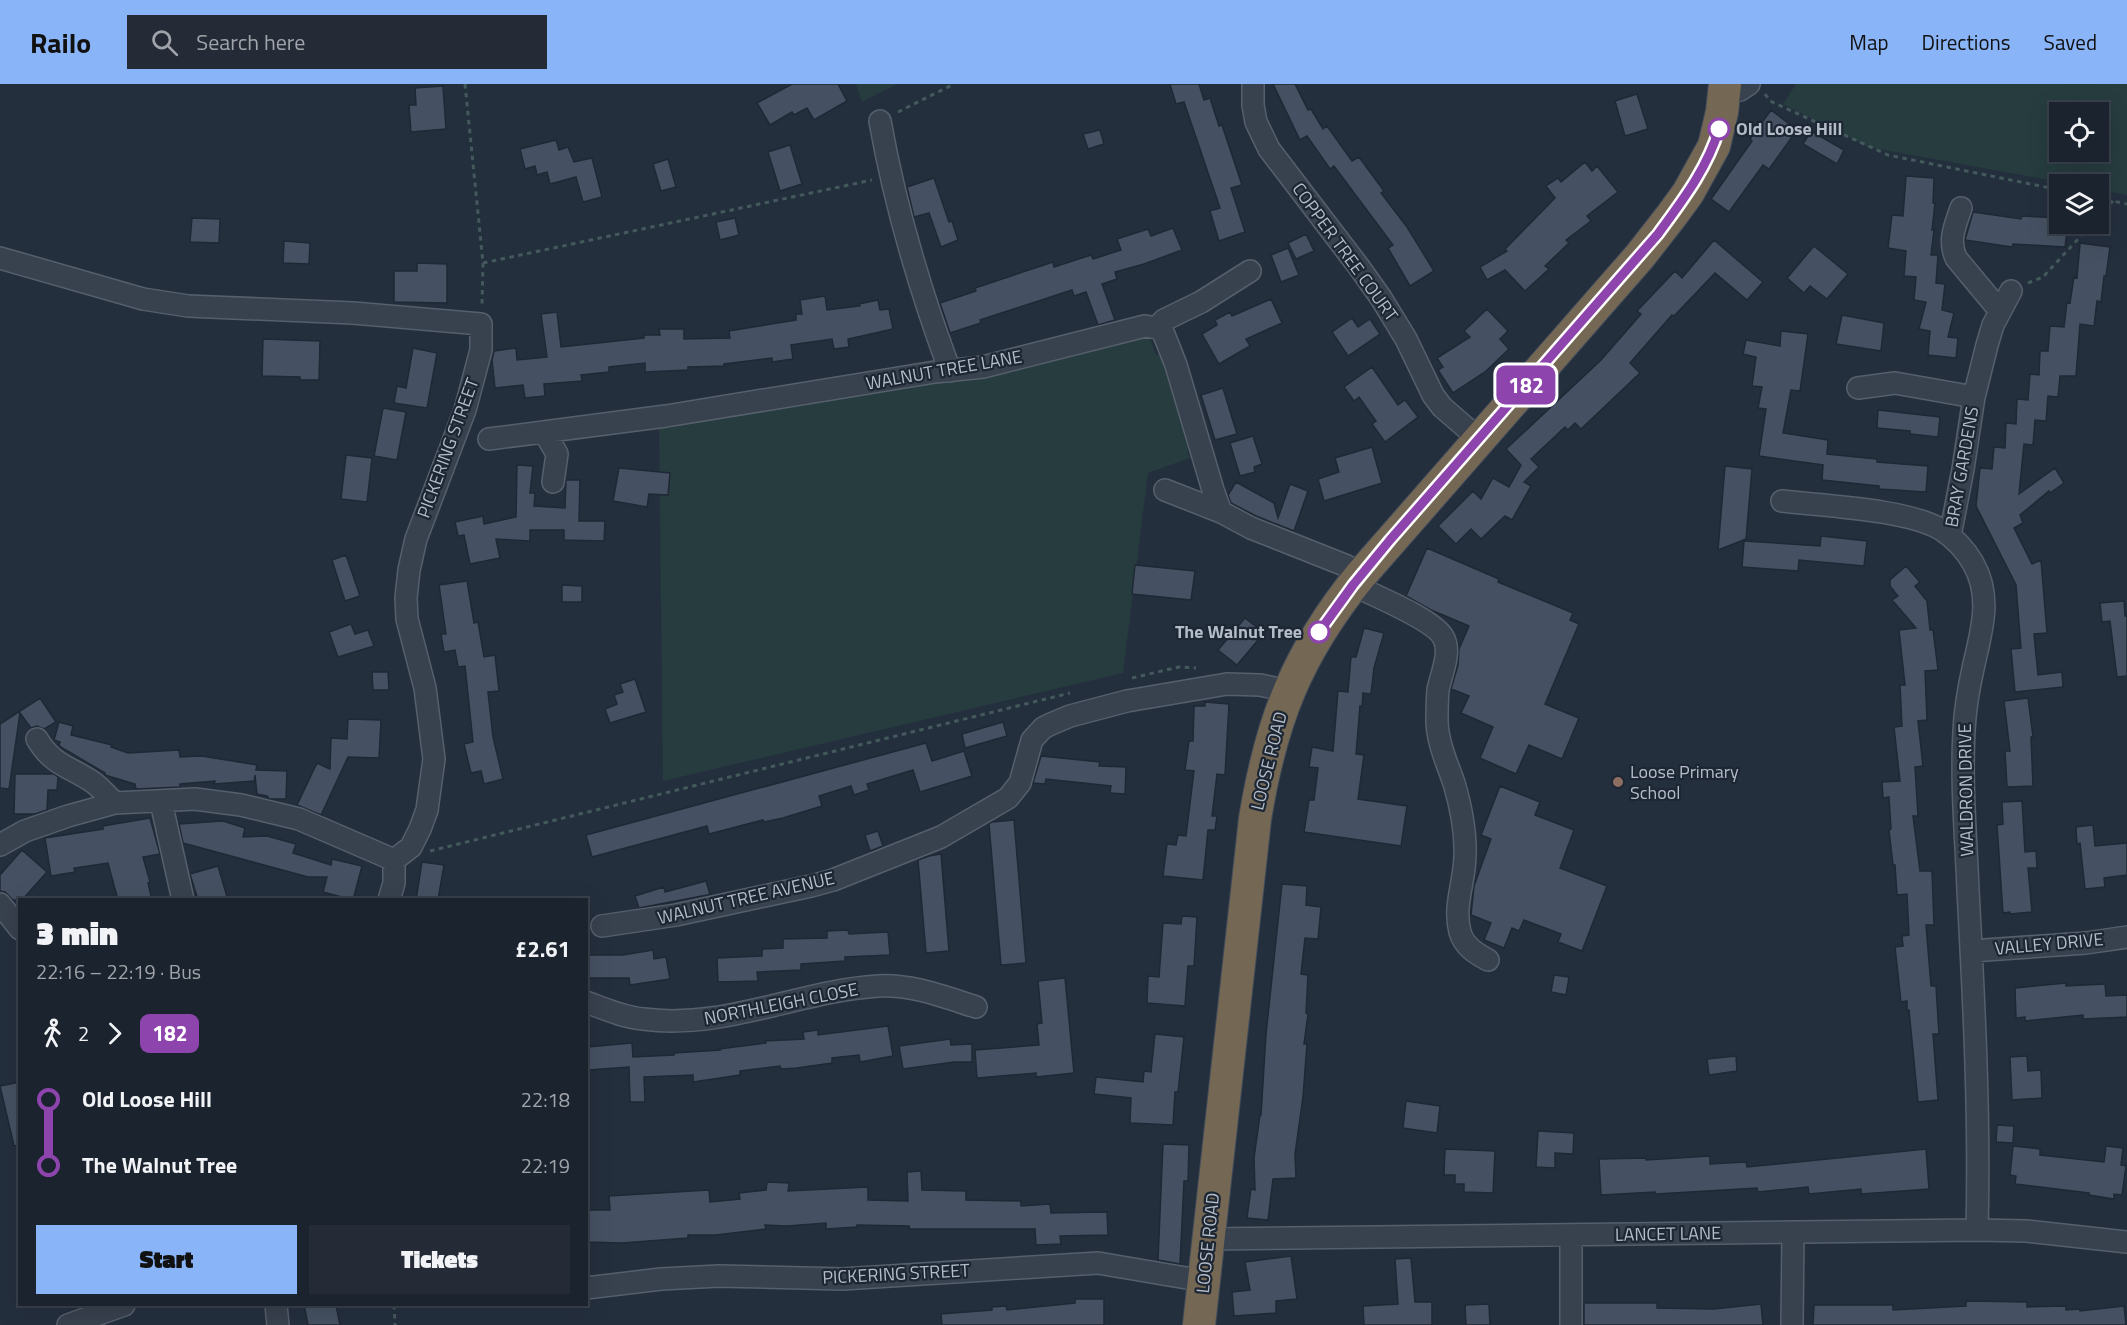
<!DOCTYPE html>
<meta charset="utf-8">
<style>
body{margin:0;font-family:"Titillium Web",sans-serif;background:#242b36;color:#f1f3f6;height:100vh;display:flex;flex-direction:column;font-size:22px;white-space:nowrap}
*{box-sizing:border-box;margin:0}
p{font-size:20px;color:#a0a4aa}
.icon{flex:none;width:33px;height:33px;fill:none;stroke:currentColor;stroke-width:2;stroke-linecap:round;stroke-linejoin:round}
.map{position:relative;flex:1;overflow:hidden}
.panel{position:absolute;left:18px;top:814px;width:570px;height:408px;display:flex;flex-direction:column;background:#1b232e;border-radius:0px;box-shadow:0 6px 24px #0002,0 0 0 2px #39404a}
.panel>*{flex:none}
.badge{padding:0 12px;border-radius:9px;font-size:21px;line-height:39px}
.fabs{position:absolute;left:2049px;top:18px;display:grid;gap:12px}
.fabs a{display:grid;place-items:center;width:60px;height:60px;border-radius:0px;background:#1b232e;box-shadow:0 6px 24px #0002,0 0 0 2px #39404a;font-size:30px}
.map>.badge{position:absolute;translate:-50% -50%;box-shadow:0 0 0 3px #fff}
.legs{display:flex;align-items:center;gap:9px;height:66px;padding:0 18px;font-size:20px}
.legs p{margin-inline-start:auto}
.summary{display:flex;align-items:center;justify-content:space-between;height:102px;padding:0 18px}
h1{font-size:33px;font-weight:800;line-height:45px}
.primary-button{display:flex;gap:12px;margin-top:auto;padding:12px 18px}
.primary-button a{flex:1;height:69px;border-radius:0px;background:#8ab4f8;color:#111;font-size:24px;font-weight:800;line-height:69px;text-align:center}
.primary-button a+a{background:#242b36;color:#f1f3f6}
ul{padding:0 18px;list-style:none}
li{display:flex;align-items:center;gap:21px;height:66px;font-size:22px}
li i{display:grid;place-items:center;width:9px;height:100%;margin:0 8px;background:currentColor}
li i::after{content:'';width:15px;height:15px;margin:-8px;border:4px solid;border-radius:50%;background:#1b232e}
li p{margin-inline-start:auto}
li:first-child i{background:linear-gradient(#0000 50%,currentColor 0)}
li:last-child i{background:linear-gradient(currentColor 50%,#0000 0)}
header{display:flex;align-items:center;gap:36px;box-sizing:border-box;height:84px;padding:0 30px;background:#8ab4f8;color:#111}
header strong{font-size:28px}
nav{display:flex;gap:33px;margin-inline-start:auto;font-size:21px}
.search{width:420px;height:54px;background:#242b36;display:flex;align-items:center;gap:15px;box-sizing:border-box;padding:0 21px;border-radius:0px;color:#a0a4aa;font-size:22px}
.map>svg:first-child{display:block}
</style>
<header>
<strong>Railo</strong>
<div class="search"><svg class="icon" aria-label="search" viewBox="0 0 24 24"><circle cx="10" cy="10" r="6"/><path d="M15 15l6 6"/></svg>Search here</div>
<nav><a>Map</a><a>Directions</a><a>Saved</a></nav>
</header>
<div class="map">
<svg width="2127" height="1241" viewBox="0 0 2127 1241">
<rect width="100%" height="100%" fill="#242f3e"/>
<!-- green -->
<path fill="#263c3f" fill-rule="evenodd" d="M856,0H897L862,18Z
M1796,0H2127V111L2099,106L2098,100H2071L1868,63L1783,20ZM2060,28H2098V68H2060Z
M1149,251L1156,271L1161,270L1189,365L1187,366L1190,374L1148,389L1123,589L663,697L659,344Z"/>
<!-- building -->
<path fill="#455162" stroke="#1f2835" stroke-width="1.5" d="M792,0H838L847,17L814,36L807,24L794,31L792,28L770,41L757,19Z
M1170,0H1199L1204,16L1210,14L1219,42L1222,41L1242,101L1231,104L1245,148L1219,157L1210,127L1220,124L1184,18L1176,20Z
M1273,0H1295L1308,26L1311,25L1323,45L1327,42L1352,77L1359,73L1384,107L1381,109L1407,143L1434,187L1410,202L1388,164L1393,161L1334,82L1330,85L1307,52L1300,56Z
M443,2L446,45L411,48L409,21H416L415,4Z
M1637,10L1648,45L1625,52L1615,17Z
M1771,26L1797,46L1769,85L1763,81L1729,128L1711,115L1752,57L1750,55Z
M1100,46L1104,60L1088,65L1083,50Z
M1811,47L1844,66L1837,80L1803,60Z
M556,56L559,66L568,63L574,78L592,74L602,113L583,118L576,93L550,100L547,88L537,91L535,82L525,85L520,65Z
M790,61L802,100L780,107L768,68Z
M668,75L676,103L661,107L653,80Z
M1585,78L1592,87L1597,82L1618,108L1587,132L1591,137L1566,156L1569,159L1545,182L1549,185L1525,207L1505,186L1487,196L1480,183L1507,167L1505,165L1555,114L1546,102L1558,94L1561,98Z
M1906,92L1934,94L1933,119H1935L1932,146H1934L1931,171H1938L1936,199L1945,200L1942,226L1954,229L1948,253L1958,254L1956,274L1928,271L1930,247L1919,245L1926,218L1914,216L1916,193L1904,192L1906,167L1888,164L1892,131L1903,132Z
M934,94L949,138L952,137L958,156L941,163L929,129L914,133L907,103Z
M1973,128L2021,135L2022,132L2060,134V140H2068L2065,163L2013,160L2012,163L1965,156Z
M192,134L220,135L219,159L190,158Z
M735,134L739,151L720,156L716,138Z
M1173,144L1182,166L1144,180L1115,188L1117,195L1102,200L1115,236L1098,241L1086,208L1074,212L1072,206L980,236L981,239L950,249L940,219L976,207L975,204L1053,178L1054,183L1091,171L1093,175L1121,166L1117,155L1148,145L1151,152Z
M1306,150L1314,167L1296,175L1288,159Z
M1714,156L1763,198L1747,216L1715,189L1674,232L1672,231L1630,279L1640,289L1581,345L1575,339L1568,346L1565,343L1531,375L1539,383L1524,398L1531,402L1512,436L1505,432L1481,455L1471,445L1456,460L1438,442L1473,407L1481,415L1493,394L1509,403L1521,381L1506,365L1601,276L1641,230L1637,227L1675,187L1682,194Z
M284,157L310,159L309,180L283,179Z
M2080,159L2110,163L2106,192H2104L2101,218L2097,217L2094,242L2080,240L2076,292H2060L2058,313L2048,312L2046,337L2035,336L2033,361L2024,360L2019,410L2055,384L2064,399L2050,409L2049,407L2020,431L2023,439L2014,444L2032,480L2041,476L2047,549L2034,550L2038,591L2062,588L2063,603L2015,608L2011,565L2021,564L2016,501L1976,422L1980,384L1992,385L1994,363L2005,364L2006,339L2016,340L2017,315L2028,316L2030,290L2039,291L2040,267H2048L2050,242L2064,243L2067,218L2070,219L2074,193L2077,194Z
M1814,162L1848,190L1827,215L1810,202L1804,209L1787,194Z
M1288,164L1299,191L1281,198L1271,171Z
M417,179L447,180V219L394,218V187H417Z
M825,212L827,226L860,222L859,220L878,216L880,226L889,225L893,245L848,255L849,263L834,265L832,255L791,261L793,275L772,278V274L724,280V282L688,283V286L645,288V279L609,283V288L581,291L582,297L544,300L545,312L525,314L523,301L495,304L492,276L494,267L516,264L517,276L547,273L541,230L557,228L561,263L644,254V251H660L659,245H684V255L730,254L729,247L796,236V230H802L800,216Z
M1271,215L1282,239L1246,255L1250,262L1219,280L1202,250L1217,241L1215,236L1230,228L1232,232Z
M1487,225L1508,247L1500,255L1509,265L1485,288L1453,309L1438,286L1443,283L1437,274L1470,253L1464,247Z
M1842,231L1884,239L1881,267L1836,260Z
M1352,234L1358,243L1370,235L1380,250L1348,272L1332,248Z
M1781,247L1808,250L1800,307L1791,306L1783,349L1828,356L1827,370L1877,375V378L1928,382L1926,408L1879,405V402L1822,396L1823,381L1759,372L1766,325L1758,324L1762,303L1752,302L1756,273L1743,270L1746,256L1780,262Z
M263,255L320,257L319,296H300V293L262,292Z
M413,264L437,269L427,324L394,319L397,302L406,304Z
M1372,283L1398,321L1405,316L1418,333L1385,358L1372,340L1376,337L1359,313L1354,317L1344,303Z
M1223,304L1237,350L1215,356L1201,311Z
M383,324L406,328L397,376L374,372Z
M1878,326L1940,333L1938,353L1910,350V347L1877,344Z
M1253,352L1262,380L1254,383L1255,388L1240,392L1230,359Z
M1372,363L1382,399L1324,417L1318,395L1339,388L1335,374Z
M346,371L372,374L367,418L341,415Z
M517,381L533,382L530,409H535L534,422L565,424L566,396H580L579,437H605L604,457L564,456V446H530V457L496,455L500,474L470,480L464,451L458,452L455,438L483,432L484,440L516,433Z
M1725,382L1752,385L1746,455L1718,466Z
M619,384L670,389L668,411L649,410L647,423L613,417Z
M1236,398L1274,419L1278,434L1290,400L1308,407L1294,447L1256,432L1231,419L1228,411Z
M1821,452L1867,457L1864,482L1799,476L1798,487L1742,483L1744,457L1820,462Z
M1427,464L1499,495L1498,498L1573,529L1570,536L1579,540L1545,620L1579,634L1562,675L1529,661L1516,690L1480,674L1493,643L1461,629L1469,612L1451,605L1458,581L1459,565L1469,542L1431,526L1406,512Z
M346,471L360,512L345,517L332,476Z
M1135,481L1195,487L1191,516L1132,510Z
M1906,482L1920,498L1915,502L1927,517L1930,546H1933L1938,586L1925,587L1927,636L1918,637L1923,682L1915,683L1918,732H1913L1920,787H1932L1934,841H1926L1931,902H1936L1939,950H1933L1938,1016L1918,1018L1909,926H1907V917L1901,918L1895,863L1903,862L1902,852L1909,851L1907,810L1897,811L1895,781H1893L1889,746L1891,745L1889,713L1883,714L1882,698L1900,697L1894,643L1902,642L1900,601H1905L1899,546L1916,544L1892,516L1898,512L1890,502V496Z
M467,497L474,539L478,538L484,573L495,571L499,607L488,608L493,653L503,695L484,700L481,687L471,689L464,660L473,658L465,582L458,583L455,566L444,568L441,550H446L439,501Z
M562,501L582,502V518H562Z
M2124,517L2125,532H2127V592L2117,593L2110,537L2102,538L2100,519Z
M1245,534L1264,549L1237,581L1218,566Z
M351,540L355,550L368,546L374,562L338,573L329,548Z
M1364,544L1384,549L1374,584L1371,610L1363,609L1362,623L1360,622L1356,670L1364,671L1358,715L1407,722L1401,762L1304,748L1309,716H1314L1318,684L1309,683L1312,663L1333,667L1338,607L1348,608L1351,573H1356Z
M372,588H388L389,606H373Z
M635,595L646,628L610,639L605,625L617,620L614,611L623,608L620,600Z
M40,614L56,638L44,645L37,642L31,644L20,629L9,705L0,704V640Z
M2028,614L2033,653H2031L2033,702L2007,703L2005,667H2010L2004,617Z
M1205,618L1229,620L1225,691L1217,690L1212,732H1217L1215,746H1208L1203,796L1163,792L1167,760L1176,761L1178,751L1186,752L1194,687L1185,686L1189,657H1193L1194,622H1205Z
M348,635L381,636L379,674L348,673L321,731L297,721L317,679L330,685L331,654L347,655Z
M59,638L73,642L71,651L112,661L111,663L128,669L179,666L180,673L202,672L257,681L256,686L287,687L286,715H269L267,712L257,710L255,691L254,697L214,700L215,697L180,700V703L136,705L135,700L105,691V689L59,662L60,658L54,656Z
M1003,638L1007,652L965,664L962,650Z
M926,659L932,677L964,667L972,692L920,708L913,686L867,700L869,706L854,711L851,702L819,712L822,722L783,734L764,738L763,736L709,750L707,742L592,773L586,751Z
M1041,672L1100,678L1099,682L1126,683L1125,710L1110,709L1111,702L1046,695L1045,700L1033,699Z
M15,690H54L58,693L57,706H48L47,726L35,730H14Z
M1500,702L1540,718L1535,731L1574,746L1560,784L1607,802L1582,867L1558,858L1561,850L1524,836L1519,847L1512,844L1504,864L1484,856L1491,839L1471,831L1474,802L1491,755L1481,751Z
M2022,717L2025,768L2036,767L2037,784H2028L2032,828L2010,830V828L2003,829L1997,741L2003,740L2002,718Z
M150,734L160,770L143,773L150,798L148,799L152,816H118L108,779L74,784L75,788L51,792L45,754L103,745V742Z
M1014,736L1026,879L1001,881L989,740L992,738Z
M223,737L245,744L243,753L267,752L296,760L293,769L331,781L332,775L362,782L353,816L323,808L327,793H308L183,759L179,740Z
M2093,741L2095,762L2127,759V791L2104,794L2105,803L2085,805L2080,759L2077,760L2076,743Z
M878,747L883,762L870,767L865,751Z
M22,766L47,788L22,816H13L5,808L0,807V791Z
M941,770L949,867L926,869L918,776L929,772Z
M422,778L444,781L438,816H416Z
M218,782L228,816H198L190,790Z
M706,797L710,810L707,811L639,824L635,812L664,803L665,808Z
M1282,800L1307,802L1306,821L1321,823L1318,855L1305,854L1301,890L1308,891L1306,929L1308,930L1304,960H1307L1303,1013L1295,1070L1296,1094L1273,1095L1268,1136L1247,1134L1251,1105L1255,1106L1254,1074L1260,1031H1261L1266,950Z
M1182,832L1197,833L1194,882H1188L1185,922L1147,919L1148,892L1159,893L1163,839L1181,840Z
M848,846L849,850L888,848L890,871L845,873V877L801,880V886L757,888L758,897L718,898L717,874L762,872V865L783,864V855L827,854V847Z
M653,866L654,875L666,873L670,895L630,901L629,894H586V871H623Z
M1554,891L1569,893L1566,911L1551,908Z
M1065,894L1074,989L1036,993V989L977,994L975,966L1039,961L1037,940L1042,939L1038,897Z
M2066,899V902L2105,900L2106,912L2127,911V933L2083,935V931L2025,937V933L2016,934L2015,904Z
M888,942L893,972L860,978L859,971L832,974V979L797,984L781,985L780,982L740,987V991L693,998V991L644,993L645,1018H630L629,983L589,986L587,963L632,959L633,973L674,971V969L720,966L719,965L766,959L765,957L804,955L803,948L818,946V951Z
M1155,950L1184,953L1178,1008H1175L1173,1041L1130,1039L1131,1014L1094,1010L1096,993L1143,998L1144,987L1151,988Z
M950,955L951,961L972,960V978H954L903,985L899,962Z
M1736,972L1737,987L1709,991L1707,975Z
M2027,972L2028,987L2041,986L2042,1014L2012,1016L2010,973Z
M20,998V1061L14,1062L0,1002Z
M1406,1017L1440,1022L1437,1049L1403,1044Z
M1997,1041L2014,1042L2013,1059L1996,1058Z
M1538,1047L1574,1049L1573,1070L1555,1069V1084L1536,1083Z
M1163,1060L1189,1061L1188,1097H1184L1180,1180L1158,1176Z
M2013,1062L2040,1065V1071L2104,1078L2106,1062L2123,1064L2121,1081L2126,1082L2122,1111L2114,1110V1115L2089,1111V1109L2015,1100L2016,1092L2010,1091Z
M1445,1065L1495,1067L1493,1109L1464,1108V1100H1455V1091H1444Z
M1926,1065L1929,1105L1861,1110V1105L1809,1110L1808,1103L1758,1108L1757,1104L1656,1110L1655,1108L1601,1111L1599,1075L1646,1074V1076L1710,1072V1080L1746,1078L1747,1083Z
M921,1087L922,1106L966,1107V1116L1021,1117V1122L1050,1120L1051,1129L1107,1128L1108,1151L1060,1152L1061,1160L1036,1161L1035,1145H910L909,1142L857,1141V1143L826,1145V1139L787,1142L765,1141L766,1145L716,1151H688V1154L622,1159L586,1158V1126H610L609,1112L709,1106L710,1118L740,1115L739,1109L766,1106L767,1098L789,1099L788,1107L868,1103V1116L908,1117L907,1088Z
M1291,1172L1297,1215L1276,1217V1229L1234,1232L1232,1208L1250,1206L1245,1178Z
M1411,1174L1415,1218H1432V1241H1364L1363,1222L1398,1220L1395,1175Z
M1075,1215H1104V1241H942L941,1230L992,1226V1223L1006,1222L1007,1226L1075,1219Z
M1966,1217L2027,1218V1223L2066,1222V1226L2080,1225V1227L2124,1222L2126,1241H1813L1814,1221H1893V1226L1966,1222Z
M1584,1219H1657V1224L1714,1225L1761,1220L1763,1241H1584Z
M1489,1220L1490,1241H1466L1465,1221Z
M304,1221H336L340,1241H308Z"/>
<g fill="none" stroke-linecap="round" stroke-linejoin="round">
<!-- minor casing -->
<g stroke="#565f6c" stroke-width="24">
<path id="minor" d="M1253,0V21L1256,38L1269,65L1359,183L1381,214L1406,255L1433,311L1442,323L1479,355
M1725,10L1740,6L1749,0
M880,37C895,122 920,206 950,287
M1961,124C1955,142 1948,156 1956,174L2000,227
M0,174L143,215L188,222L353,229L481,240V266L465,326L416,455L409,486L406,514L407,535L425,604L434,675L427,726L420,745L411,763L394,776V799L389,816
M1157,244L1164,236L1201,218L1250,187
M1858,304L1895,299L1974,313
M545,349L557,370L553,398
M489,355L666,332L935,288L983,283L1145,242L1157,244L1163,248L1176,281L1213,406L1221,428L1251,444L1347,482L1360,492
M1165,406L1221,428
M1782,417C1824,422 1907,425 1942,446C1954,454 1966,467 1973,479C1992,512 1982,545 1974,580C1969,602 1965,624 1964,647C1961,700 1966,753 1968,806C1974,919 1980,1033 1977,1146
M1950,452L1963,385L1974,313L1987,261L1993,241L2011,207
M1353,501C1373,511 1433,535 1443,553C1452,568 1441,590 1438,606C1437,617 1437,627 1437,638C1438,660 1447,679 1454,699C1461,723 1466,746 1465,771C1465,797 1453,822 1460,848C1464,862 1475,869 1488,876
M37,655C54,683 70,682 94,699C101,704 108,713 115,719
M161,718L183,816
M0,761L25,747L68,732L115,719L195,715L241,721L299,735L394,776
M0,820L20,845
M602,842L676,831L811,802L833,796L941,753L1008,714L1020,699L1032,656L1043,644L1051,640L1070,632L1127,617L1227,600L1260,601L1288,607
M1971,867L2086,859L2127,853
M586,918C605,925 623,933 643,935C724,946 799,907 878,902C912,900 944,913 976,923
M1571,1152V1241
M1209,1155L1977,1146L2026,1147L2127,1158
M586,1204L661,1195L719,1192L843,1195L1098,1179L1204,1197
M276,1221L278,1241
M68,1241L124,1221
M1792,1241L1793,1148"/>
</g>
<!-- highway casing -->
<g stroke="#434c59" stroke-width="34">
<path id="highway" d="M1199,1241L1255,735C1271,636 1297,570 1360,492L1640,172L1672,131L1688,109L1714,62L1722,28L1725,0"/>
</g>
<!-- path -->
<path stroke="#44595c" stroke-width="3" stroke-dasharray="4.5 4.5" stroke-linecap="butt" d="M465,0L483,179L482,222
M1765,10L1770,17L1888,71L2060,106
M898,28L954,0
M2098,114L2127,120
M2098,132L2113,117
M483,179L872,96
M2028,199L2043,193L2092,140
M1132,594L1179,583L1196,584
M430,767L1070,609
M394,1221L395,1241"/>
<!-- minor -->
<use href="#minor" stroke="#38414e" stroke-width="21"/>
<!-- highway -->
<use href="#highway" stroke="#746855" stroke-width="32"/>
</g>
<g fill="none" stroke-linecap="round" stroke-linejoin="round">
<!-- line-1 casing -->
<g stroke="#fff" stroke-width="14">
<path id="line-1" d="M1319,548L1353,501L1390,456L1658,150C1682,117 1707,85 1719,45"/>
</g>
<!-- line-1 -->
<use href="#line-1" stroke="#8e44ad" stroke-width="9"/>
</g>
<!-- markers -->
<g fill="#fff" stroke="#8e44ad" stroke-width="3">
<circle cx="1719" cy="45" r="10"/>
<circle cx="1319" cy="548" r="10"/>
</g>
<circle fill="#8d6e63" stroke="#1d2633" stroke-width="2" cx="1618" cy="698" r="6"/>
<g text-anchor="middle" stroke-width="4.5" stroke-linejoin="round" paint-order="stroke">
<!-- stop labels -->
<g font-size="18" font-weight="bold" fill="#b4bcc9" stroke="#1d2633" text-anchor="start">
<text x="1736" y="51">Old Loose Hill</text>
<text x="1302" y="554" text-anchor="end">The Walnut Tree</text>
</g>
<!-- street labels -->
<g font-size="18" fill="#b4bcc9" stroke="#1d2633">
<text transform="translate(1345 168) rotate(54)" y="6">COPPER TREE COURT</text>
<text transform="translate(944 286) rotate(-10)" y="6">WALNUT TREE LANE</text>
<text transform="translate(448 364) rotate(-70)" y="6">PICKERING STREET</text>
<text transform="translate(1962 383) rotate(-80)" y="6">BRAY GARDENS</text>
<text transform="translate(1269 677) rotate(-76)" y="6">LOOSE ROAD</text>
<text transform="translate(1966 706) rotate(-91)" y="6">WALDRON DRIVE</text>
<text transform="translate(746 814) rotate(-13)" y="6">WALNUT TREE AVENUE</text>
<text transform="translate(2049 860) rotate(-5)" y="6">VALLEY DRIVE</text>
<text transform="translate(781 920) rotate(-11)" y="6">NORTHLEIGH CLOSE</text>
<text transform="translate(1668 1150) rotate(-1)" y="6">LANCET LANE</text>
<text transform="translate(1208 1159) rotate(-84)" y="6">LOOSE ROAD</text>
<text transform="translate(896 1190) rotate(-3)" y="6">PICKERING STREET</text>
</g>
<!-- poi labels -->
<g font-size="18" fill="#b4bcc9" stroke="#1d2633" text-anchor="start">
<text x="1630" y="694">Loose Primary<tspan x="1630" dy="21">School</tspan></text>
</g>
</g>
</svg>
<div class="fabs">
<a><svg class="icon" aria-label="locate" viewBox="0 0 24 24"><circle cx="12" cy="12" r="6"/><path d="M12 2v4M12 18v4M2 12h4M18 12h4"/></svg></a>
<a><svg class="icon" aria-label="layers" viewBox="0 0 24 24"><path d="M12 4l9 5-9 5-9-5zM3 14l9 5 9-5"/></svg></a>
</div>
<b class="badge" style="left:1526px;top:301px;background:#8e44ad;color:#fff">182</b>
<section class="panel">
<div class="summary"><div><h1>3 min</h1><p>22:16 – 22:19 · Bus</p></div><b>£2.61</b></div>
<div class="legs"><svg class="icon" aria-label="walk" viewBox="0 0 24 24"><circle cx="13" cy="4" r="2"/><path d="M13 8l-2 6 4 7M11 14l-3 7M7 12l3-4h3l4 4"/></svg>2<svg class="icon" aria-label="forward" viewBox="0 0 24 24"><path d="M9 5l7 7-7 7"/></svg><b class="badge" style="background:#8e44ad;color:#fff">182</b></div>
<ul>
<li><i style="color:#8e44ad"></i><b>Old Loose Hill</b><p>22:18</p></li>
<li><i style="color:#8e44ad"></i><b>The Walnut Tree</b><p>22:19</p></li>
</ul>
<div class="primary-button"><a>Start</a><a>Tickets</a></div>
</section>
</div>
